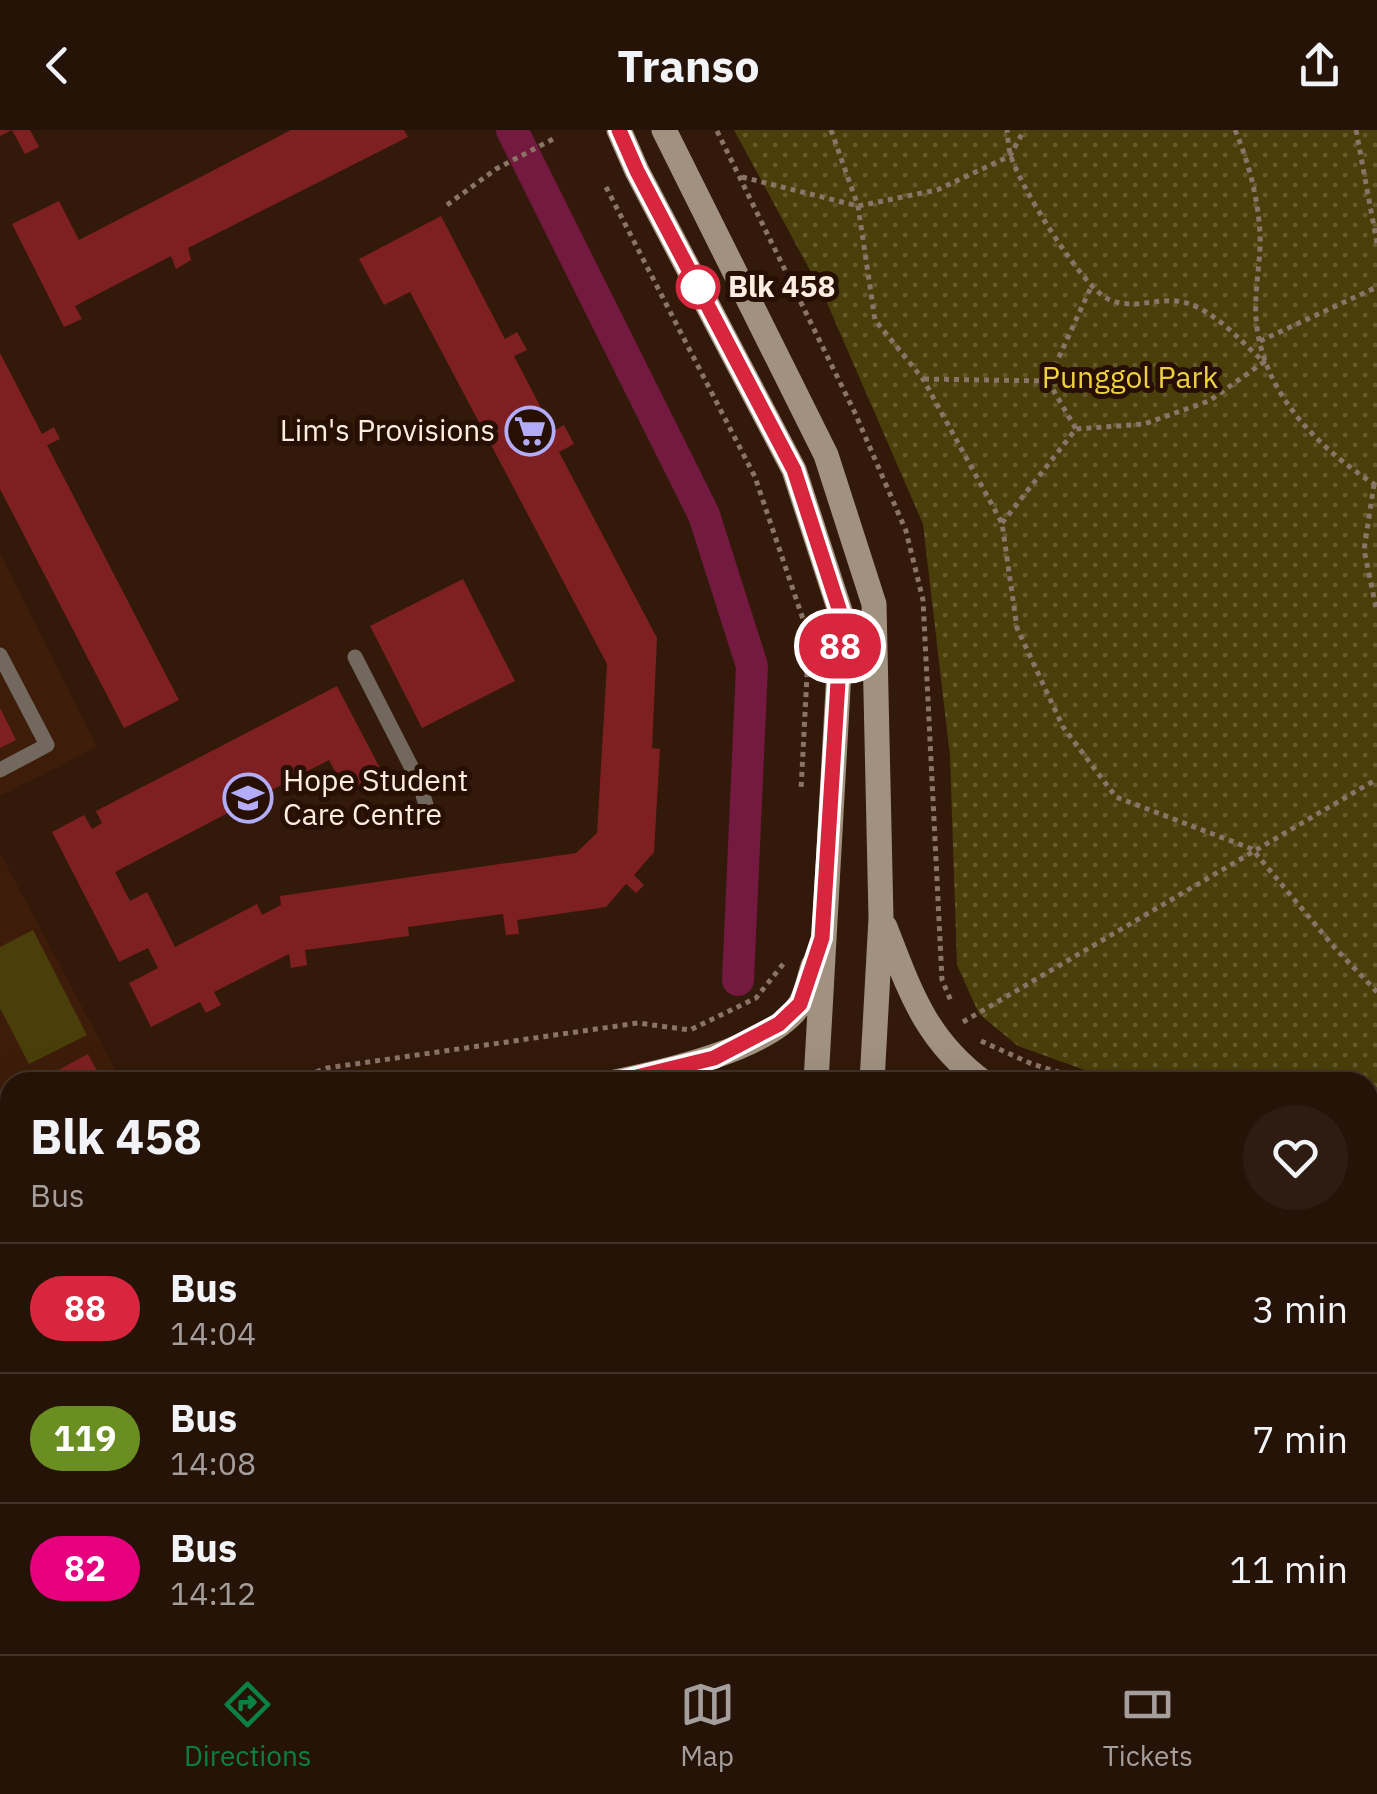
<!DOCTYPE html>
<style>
body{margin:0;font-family:"IBM Plex Sans",sans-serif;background:#2e1c12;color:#f1f3f6;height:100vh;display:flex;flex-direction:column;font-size:38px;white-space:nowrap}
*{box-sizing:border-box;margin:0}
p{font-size:32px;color:#a49e9c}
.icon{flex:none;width:55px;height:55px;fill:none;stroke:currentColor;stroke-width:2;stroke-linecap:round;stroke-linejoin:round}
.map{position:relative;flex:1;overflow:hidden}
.drawer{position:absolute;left:0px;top:942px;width:1378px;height:582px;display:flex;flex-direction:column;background:#261308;border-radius:30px 30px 0 0;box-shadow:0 10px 40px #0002,0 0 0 2px #423229}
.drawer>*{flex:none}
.badge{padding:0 20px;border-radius:32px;font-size:35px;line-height:65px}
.map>.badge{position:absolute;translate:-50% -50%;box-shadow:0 0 0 5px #fff}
.round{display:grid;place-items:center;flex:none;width:105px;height:105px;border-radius:52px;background:#2e1c12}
.headline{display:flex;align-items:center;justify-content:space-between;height:170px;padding:0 30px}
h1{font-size:48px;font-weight:800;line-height:75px}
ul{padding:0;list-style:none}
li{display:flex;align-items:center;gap:30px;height:130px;padding:0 30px;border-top:2px solid #423229}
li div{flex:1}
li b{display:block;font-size:38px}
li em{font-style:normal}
li .badge{min-width:110px;font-weight:700;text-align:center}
header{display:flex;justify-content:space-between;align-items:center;height:130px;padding:0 30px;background:#261308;font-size:45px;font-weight:800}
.tab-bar{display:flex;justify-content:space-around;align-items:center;height:140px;border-top:2px solid #423229;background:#261308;font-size:28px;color:#a49e9c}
.tab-bar a{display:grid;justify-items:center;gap:5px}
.tab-bar .active{color:#0b8043}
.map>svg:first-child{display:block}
</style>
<header><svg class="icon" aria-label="back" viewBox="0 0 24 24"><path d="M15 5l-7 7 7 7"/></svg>Transo<svg class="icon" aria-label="share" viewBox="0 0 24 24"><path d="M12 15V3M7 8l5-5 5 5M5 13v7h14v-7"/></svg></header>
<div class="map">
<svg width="1377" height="1524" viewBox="0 0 1377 1524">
<defs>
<pattern id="park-dots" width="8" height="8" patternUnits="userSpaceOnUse" patternTransform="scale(2.5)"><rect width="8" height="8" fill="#4a3f0a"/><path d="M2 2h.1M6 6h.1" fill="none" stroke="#655b2e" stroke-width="1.8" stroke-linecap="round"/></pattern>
</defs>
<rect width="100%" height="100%" fill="#32190a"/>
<!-- built -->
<path fill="#3d1d0a" d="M0,423L97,617L0,666Z
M0,723L122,952H10V1081L0,1086Z"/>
<!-- park -->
<path fill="url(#park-dots)" d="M734,0H1377V1047L1368,1044V952H1118L1018,916L979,884L957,835L950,626L923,394L824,166Z"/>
<!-- pitch -->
<path fill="#4a3f0a" d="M33,800L87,905L29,934L0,878V817Z"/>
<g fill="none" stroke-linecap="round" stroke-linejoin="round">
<!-- canal -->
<path stroke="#74193f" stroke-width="32" d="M512,0L704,385L752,536L738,850
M680,1524L682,1515"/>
</g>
<!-- building -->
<path fill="#7e2021" d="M0,0H30L39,17L25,24L12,0L0,6Z
M291,0H404L408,7L188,118L191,130L176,139L171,126L75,176L82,189L64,197L12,94L59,71L79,110Z
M441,86L505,209L517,202L527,220L514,226L553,301L564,295L574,314L559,322L657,508L652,618L660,619L654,722L634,745L644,755L636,763L626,754L606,777L517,790L519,804L506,805L503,784L408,797L409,806L305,820L307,835L291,838L289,824L214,862L221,875L206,883L200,872L151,897L129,853L158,838L148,818L119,832L52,702L84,685L92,699L102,693L96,681L337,556L383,644L346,663L329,630L115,742L130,771L147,762L175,817L257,774L262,785L281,775L280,766L576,723L597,703L607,534L410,162L384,175L359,129Z
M0,223L42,304L54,297L60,309L47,315L179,570L124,598L0,359Z
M463,449L515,551L422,598L370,496Z
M0,578L16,610L0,618Z
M88,924L103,952H56L51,944Z
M1368,1254H1377V1383L1368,1390Z
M10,1308V1408L0,1389V1313Z
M62,1515H126L109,1524H67Z
M365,1515H430L465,1522L347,1524Z
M868,1515H921L928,1524H867Z
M1163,1515H1209L1198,1524Z"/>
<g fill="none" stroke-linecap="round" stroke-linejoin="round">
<!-- path -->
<path stroke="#8a7367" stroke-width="5" stroke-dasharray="5 5" stroke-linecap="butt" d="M831,0L858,76L875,190L923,249L1002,393L1017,498L1063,597L1116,667L1252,719L1335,818L1377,862
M1235,0C1249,33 1258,68 1260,104C1261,132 1254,160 1256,188C1261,262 1318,318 1377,356
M1356,0L1377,113
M717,1L855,283L906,401L923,470L942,850L951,871
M742,47L858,76L937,60L1010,26L1024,0
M606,57L755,347L809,507L801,660
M447,75L496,39L555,8
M1260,211L1377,157
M924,249L1048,251L1091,157
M1048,251L1076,299
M1374,354L1364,420L1377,482
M1002,393L1076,299L1144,294L1209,271L1264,232C1240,211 1210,174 1176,171C1152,169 1132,180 1108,169C1082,157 1017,52 1010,23C1008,16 1008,7 1007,0
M963,892L1377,649
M981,911L1032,934L1091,952
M288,952L327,938L638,893L690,900L756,868L784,833
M1368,1045L1377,1048
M0,1075V1076
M1368,1197L1377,1200
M839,1524L840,1515"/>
<!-- service -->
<path stroke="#72685d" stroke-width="15" d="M0,525L47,615L0,640
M355,527L419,652L430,688
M0,981L10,1000"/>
<!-- secondary -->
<path stroke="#a1917f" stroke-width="25" d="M619,0L637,41L794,340L842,487L816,952
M664,0L826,325L874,474L881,788L872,952
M885,797C910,861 925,909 983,952
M615,952C664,942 773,918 800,874C807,863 809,848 813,836
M1368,1088L1377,1091
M0,1120L10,1114
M1368,1146L1377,1150
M0,1182L10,1177
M743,1524L745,1515
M802,1524L804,1515"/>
</g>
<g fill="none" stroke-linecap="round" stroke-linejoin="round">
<!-- line casing -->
<g stroke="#fff" stroke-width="22">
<path id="line" d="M616,952L714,928L779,894L800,874L822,808L842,488L794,340L637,41L619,0"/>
</g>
<!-- line -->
<use href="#line" stroke="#d7263d" stroke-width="15"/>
</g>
<!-- icons -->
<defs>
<g id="supermarket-ring" transform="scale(2.5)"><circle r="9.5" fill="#280f03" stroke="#b3adf9" stroke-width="1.5"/><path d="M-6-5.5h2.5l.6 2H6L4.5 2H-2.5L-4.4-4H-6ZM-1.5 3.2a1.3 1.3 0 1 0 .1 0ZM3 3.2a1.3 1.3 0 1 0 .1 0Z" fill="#b3adf9"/></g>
<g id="school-ring" transform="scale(2.5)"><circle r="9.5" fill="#280f03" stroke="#b3adf9" stroke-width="1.5"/><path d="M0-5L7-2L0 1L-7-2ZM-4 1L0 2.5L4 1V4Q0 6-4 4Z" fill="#b3adf9"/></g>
</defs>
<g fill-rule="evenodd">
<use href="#supermarket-ring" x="530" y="301"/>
<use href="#school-ring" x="248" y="668"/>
</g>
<!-- markers -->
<circle fill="#fff" stroke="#d7263d" stroke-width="5" cx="698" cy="157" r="20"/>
<g text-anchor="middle" stroke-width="10" stroke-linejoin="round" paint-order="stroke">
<!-- stop labels -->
<g font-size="30" font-weight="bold" fill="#ffece3" stroke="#280f03" text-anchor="start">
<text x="728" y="167">Blk 458</text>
</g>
<!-- park labels -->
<g font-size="30" fill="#eed13f" stroke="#280f03">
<text x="1130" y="258">Punggol Park</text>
</g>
<!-- poi labels -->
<g font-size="30" fill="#ffece3" stroke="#280f03" text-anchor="end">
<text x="495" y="311">Lim's Provisions</text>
<text x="283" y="661" text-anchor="start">Hope Student<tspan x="283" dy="34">Care Centre</tspan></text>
</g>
</g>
</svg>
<b class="badge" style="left:840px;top:516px;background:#d7263d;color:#fff">88</b>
<section class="drawer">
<div class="headline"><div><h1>Blk 458</h1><p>Bus</p></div><a class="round"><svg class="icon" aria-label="heart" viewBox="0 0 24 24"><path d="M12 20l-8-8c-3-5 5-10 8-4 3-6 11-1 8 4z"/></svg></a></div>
<ul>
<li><span class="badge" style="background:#d7263d;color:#fff">88</span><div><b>Bus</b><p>14:04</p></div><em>3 min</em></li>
<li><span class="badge" style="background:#6b8e23;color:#fff">119</span><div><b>Bus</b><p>14:08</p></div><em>7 min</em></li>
<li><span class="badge" style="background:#e6007e;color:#fff">82</span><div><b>Bus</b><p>14:12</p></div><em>11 min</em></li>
</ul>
</section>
</div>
<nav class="tab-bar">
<a class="active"><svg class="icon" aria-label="directions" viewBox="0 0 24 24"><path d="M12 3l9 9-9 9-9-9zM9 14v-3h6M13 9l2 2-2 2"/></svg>Directions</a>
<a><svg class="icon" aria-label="map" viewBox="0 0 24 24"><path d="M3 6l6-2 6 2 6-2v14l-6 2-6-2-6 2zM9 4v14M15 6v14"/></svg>Map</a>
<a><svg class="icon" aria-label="tickets" viewBox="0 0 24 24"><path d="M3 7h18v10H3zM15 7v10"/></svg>Tickets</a>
</nav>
